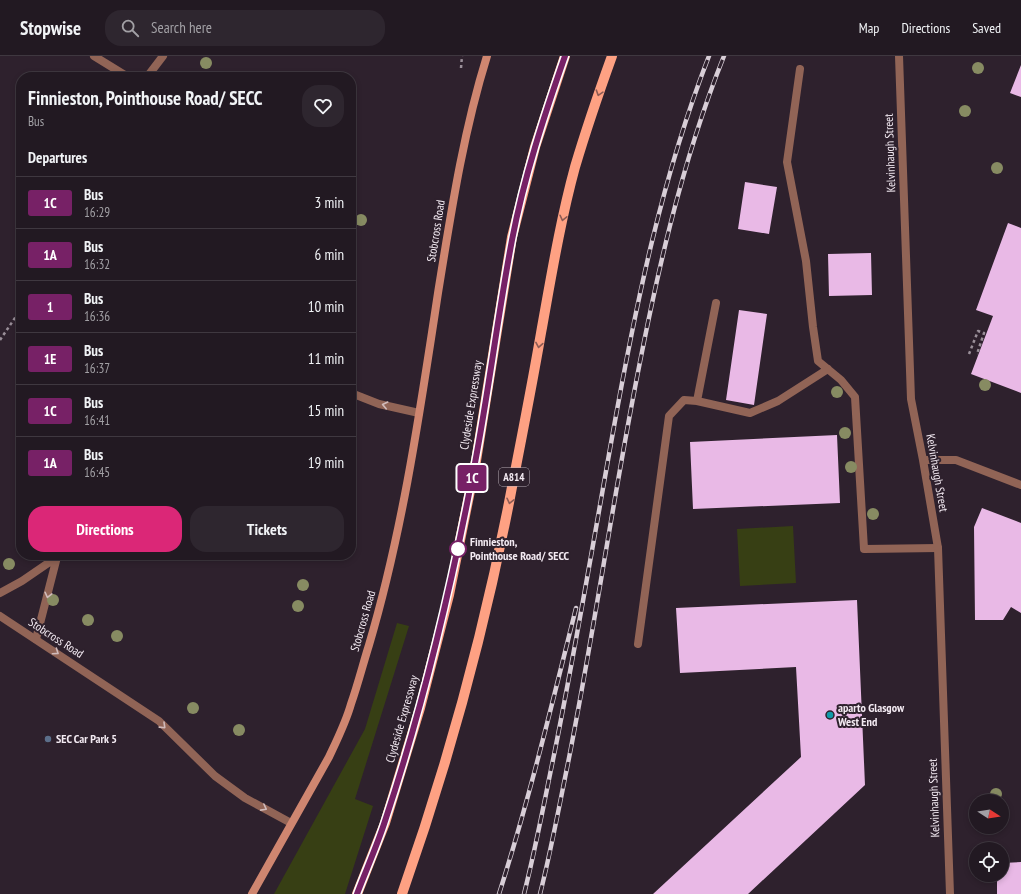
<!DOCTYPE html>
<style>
body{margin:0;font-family:"PT Sans Narrow",sans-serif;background:#2e262f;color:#f1f3f6;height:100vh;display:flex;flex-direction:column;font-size:15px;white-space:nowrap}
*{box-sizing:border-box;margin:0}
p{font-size:13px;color:#a2a0a5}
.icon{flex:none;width:22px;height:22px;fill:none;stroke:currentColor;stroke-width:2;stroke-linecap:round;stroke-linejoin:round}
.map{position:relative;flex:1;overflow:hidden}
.side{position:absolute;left:16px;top:16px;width:340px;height:488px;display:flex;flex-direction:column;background:#221922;border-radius:16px;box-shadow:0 2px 6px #0003,0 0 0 1px #3f3840}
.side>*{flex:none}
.badge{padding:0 8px;border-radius:3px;font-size:14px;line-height:26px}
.needle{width:26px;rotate:102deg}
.buttons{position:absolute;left:969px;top:738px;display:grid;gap:8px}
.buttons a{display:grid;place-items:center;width:40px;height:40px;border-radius:50%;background:#221922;box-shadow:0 2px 6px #0003,0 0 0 1px #3f3840;font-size:20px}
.map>.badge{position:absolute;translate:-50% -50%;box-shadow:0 0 0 2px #fff}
h2{padding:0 12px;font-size:15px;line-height:36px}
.round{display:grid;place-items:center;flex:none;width:42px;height:42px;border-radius:16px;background:#2e262f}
.summary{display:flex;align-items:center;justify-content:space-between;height:68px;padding:0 12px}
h1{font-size:19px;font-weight:600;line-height:30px}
.action{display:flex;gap:8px;margin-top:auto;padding:8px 12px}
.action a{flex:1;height:46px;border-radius:16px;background:#db2777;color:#fff;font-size:16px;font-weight:600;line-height:46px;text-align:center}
.action a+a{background:#2e262f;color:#f1f3f6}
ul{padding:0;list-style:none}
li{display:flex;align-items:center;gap:12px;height:52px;padding:0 12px;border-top:1px solid #3f3840}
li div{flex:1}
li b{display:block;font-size:15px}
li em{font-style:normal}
li .badge{min-width:44px;font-weight:700;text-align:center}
header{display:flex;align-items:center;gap:24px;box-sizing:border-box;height:56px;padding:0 20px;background:#221922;border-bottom:1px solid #3f3840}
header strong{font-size:19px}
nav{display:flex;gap:22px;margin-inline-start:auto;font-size:14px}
.search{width:280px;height:36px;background:#2e262f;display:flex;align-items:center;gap:10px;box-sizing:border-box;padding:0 14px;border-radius:16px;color:#a2a0a5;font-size:15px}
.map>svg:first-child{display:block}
</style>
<header>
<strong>Stopwise</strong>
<div class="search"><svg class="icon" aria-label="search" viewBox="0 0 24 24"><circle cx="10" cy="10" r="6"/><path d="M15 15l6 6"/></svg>Search here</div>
<nav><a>Map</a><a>Directions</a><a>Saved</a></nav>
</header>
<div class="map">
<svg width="1021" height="838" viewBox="0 0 1021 838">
<rect width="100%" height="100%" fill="#2e212d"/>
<!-- green -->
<path fill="#373f14" d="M793,470L796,527L740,530L737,473Z
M397,567L409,570L355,743L373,750L345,838H274L365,673Z"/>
<!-- building -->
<path fill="#e9b9e6" d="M1021,9V41L1010,37Z
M745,126L777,131L769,178L738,173Z
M1008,167L1021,172V337L971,318L993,260L976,254Z
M871,197L872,239L829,240L828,198Z
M739,254L767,258L754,349L726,344Z
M837,379L840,447L693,453L690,386Z
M982,452L1021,467V557L1011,551L1003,564H975L974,471Z
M857,544L865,729L748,838H653L801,701L796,611L680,617L676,552Z
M1021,806V838H997V819H1002V807Z"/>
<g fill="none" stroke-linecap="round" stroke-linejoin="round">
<!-- path -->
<path stroke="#9a8f99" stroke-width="2.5" stroke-dasharray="3 3" stroke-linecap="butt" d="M461,12L462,0
M0,284L21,253
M969,298L978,275L984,277L977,298H978"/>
<!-- lane -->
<path stroke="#916456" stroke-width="8" d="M800,13L787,106L806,205L813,271L818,305L841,324L855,341L864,493L938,492
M716,247L697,345L750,357L778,345L828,313
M0,537L22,525L57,501
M36,583L57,501
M638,588L669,360L684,344L697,345"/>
<!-- street -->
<path stroke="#916456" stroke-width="8" d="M94,0L128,21
M899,0L911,343L923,404L938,492L950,838
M147,21L163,0
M351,337L379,348L419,357
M923,404H956L1021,429
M0,560L159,665L215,720L245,742L291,767"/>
<!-- secondary -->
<path stroke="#cf8670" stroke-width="8" d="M252,838L329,701C337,684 346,666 351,648C358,628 363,608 369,589C403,474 420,355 438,237C451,157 463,77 487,0"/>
<!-- primary -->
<path stroke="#fea183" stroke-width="10" d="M357,838L385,767L420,652L449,539L476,405L512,181L535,91L565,0
M402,838C449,705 486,569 512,431C522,380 532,329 541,277C551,222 560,166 575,111C586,74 599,36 612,0"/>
<!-- rail casing -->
<g stroke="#d8ced7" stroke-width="4.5">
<path id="rail" d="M499,838C529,744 552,648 576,552
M524,838C536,791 545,742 555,694C576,589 594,482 613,376C636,248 662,121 709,0
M540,838C551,795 559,751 568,707C592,586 610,463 633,342C655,226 680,110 724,0"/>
</g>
<!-- rail -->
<use href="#rail" stroke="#2e212d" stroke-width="3" stroke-dasharray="9" stroke-linecap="butt"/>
</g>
<!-- trees -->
<g fill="#878b62">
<circle cx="206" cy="7" r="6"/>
<circle cx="978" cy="12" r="6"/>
<circle cx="965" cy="55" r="6"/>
<circle cx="997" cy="112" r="6"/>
<circle cx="361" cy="164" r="6"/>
<circle cx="985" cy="329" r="6"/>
<circle cx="837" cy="336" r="6"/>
<circle cx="845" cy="377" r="6"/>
<circle cx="851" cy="411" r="6"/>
<circle cx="873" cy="458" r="6"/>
<circle cx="9" cy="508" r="6"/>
<circle cx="303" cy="529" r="6"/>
<circle cx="53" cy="544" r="6"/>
<circle cx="298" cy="550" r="6"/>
<circle cx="88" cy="564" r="6"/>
<circle cx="117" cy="580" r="6"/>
<circle cx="193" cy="652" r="6"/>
<circle cx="239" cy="674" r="6"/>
<circle cx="996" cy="738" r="6"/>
</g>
<!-- one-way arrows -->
<defs><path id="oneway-chevron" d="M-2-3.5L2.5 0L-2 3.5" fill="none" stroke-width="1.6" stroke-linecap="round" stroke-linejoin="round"/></defs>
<g stroke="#8c5b54">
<use href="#oneway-chevron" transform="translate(599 37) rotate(108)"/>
<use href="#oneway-chevron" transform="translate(563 162) rotate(103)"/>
<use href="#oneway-chevron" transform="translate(539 289) rotate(100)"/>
<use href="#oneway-chevron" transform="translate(510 445) rotate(103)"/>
</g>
<g stroke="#d1bbbb">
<use href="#oneway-chevron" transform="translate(385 349) rotate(-167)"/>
<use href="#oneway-chevron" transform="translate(48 539) rotate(104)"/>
<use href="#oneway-chevron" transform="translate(56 596) rotate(34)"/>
<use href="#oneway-chevron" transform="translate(163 670) rotate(44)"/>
<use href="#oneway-chevron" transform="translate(264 752) rotate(28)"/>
</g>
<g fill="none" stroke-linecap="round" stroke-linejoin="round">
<!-- line casing -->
<g stroke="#fff" stroke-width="9">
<path id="line" d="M357,838C366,814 377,790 385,765C424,648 452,528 475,407C489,333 498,258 512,184C524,121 544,60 565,0"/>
</g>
<!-- line -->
<use href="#line" stroke="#772166" stroke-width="6"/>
</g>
<!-- markers -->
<circle fill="#fff" stroke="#772166" stroke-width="2" cx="458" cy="493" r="8"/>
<circle fill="#0f9aa8" stroke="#2e212d" stroke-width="1.5" cx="830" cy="659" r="4"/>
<circle fill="#5c6f8a" stroke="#2e212d" stroke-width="1.5" cx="48" cy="683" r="4"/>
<g text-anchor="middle" stroke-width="4" stroke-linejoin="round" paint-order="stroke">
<!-- shield labels -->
<rect fill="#2e212d" stroke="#b8aeb7" stroke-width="1" x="499" y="412" width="30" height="18" rx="3"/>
<g font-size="11" font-weight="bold" fill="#f3eaf2">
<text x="514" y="425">A814</text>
</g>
<!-- street labels -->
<g font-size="12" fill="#f3eaf2" stroke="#2e212d">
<text transform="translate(890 97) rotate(-92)" y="4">Kelvinhaugh Street</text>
<text transform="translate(436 175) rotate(-81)" y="4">Stobcross Road</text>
<text transform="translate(471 349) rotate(-81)" y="4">Clydeside Expressway</text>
<text transform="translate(937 417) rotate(80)" y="4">Kelvinhaugh Street</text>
<text transform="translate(363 565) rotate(-74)" y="4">Stobcross Road</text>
<text transform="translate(56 582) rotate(33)" y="4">Stobcross Road</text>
<text transform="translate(402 663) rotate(-74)" y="4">Clydeside Expressway</text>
<text transform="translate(934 742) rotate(-92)" y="4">Kelvinhaugh Street</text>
</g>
<!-- stop labels -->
<g font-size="12" font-weight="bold" fill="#f3eaf2" stroke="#2e212d" text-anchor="start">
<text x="470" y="490">Finnieston,<tspan x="470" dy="14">Pointhouse Road/ SECC</tspan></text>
</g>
<!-- poi labels -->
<g font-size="12" font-weight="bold" fill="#f3eaf2" stroke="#2e212d" text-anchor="start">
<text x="838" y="656">aparto Glasgow<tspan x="838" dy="14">West End</tspan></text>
<text x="56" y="687">SEC Car Park 5</text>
</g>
</g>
</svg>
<div class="buttons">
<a><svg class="needle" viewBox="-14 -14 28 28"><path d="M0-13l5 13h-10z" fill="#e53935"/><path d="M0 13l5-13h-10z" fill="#a2a0a5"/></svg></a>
<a><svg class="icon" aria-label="locate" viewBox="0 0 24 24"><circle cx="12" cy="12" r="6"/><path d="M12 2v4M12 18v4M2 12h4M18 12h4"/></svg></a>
</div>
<b class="badge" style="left:472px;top:422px;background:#772166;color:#fff">1C</b>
<section class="side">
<div class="summary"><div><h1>Finnieston, Pointhouse Road/ SECC</h1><p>Bus</p></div><a class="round"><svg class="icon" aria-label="heart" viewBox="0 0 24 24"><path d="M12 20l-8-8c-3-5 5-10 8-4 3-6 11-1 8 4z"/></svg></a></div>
<h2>Departures</h2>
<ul>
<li><span class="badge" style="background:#772166;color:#fff">1C</span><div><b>Bus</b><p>16:29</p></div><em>3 min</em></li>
<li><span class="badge" style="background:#772166;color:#fff">1A</span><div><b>Bus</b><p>16:32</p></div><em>6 min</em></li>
<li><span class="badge" style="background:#772166;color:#fff">1</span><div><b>Bus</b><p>16:36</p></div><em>10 min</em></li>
<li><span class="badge" style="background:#772166;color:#fff">1E</span><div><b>Bus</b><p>16:37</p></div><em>11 min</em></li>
<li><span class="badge" style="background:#772166;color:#fff">1C</span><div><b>Bus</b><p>16:41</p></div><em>15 min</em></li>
<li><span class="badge" style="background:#772166;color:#fff">1A</span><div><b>Bus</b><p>16:45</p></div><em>19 min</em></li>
</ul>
<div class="action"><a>Directions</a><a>Tickets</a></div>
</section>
</div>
